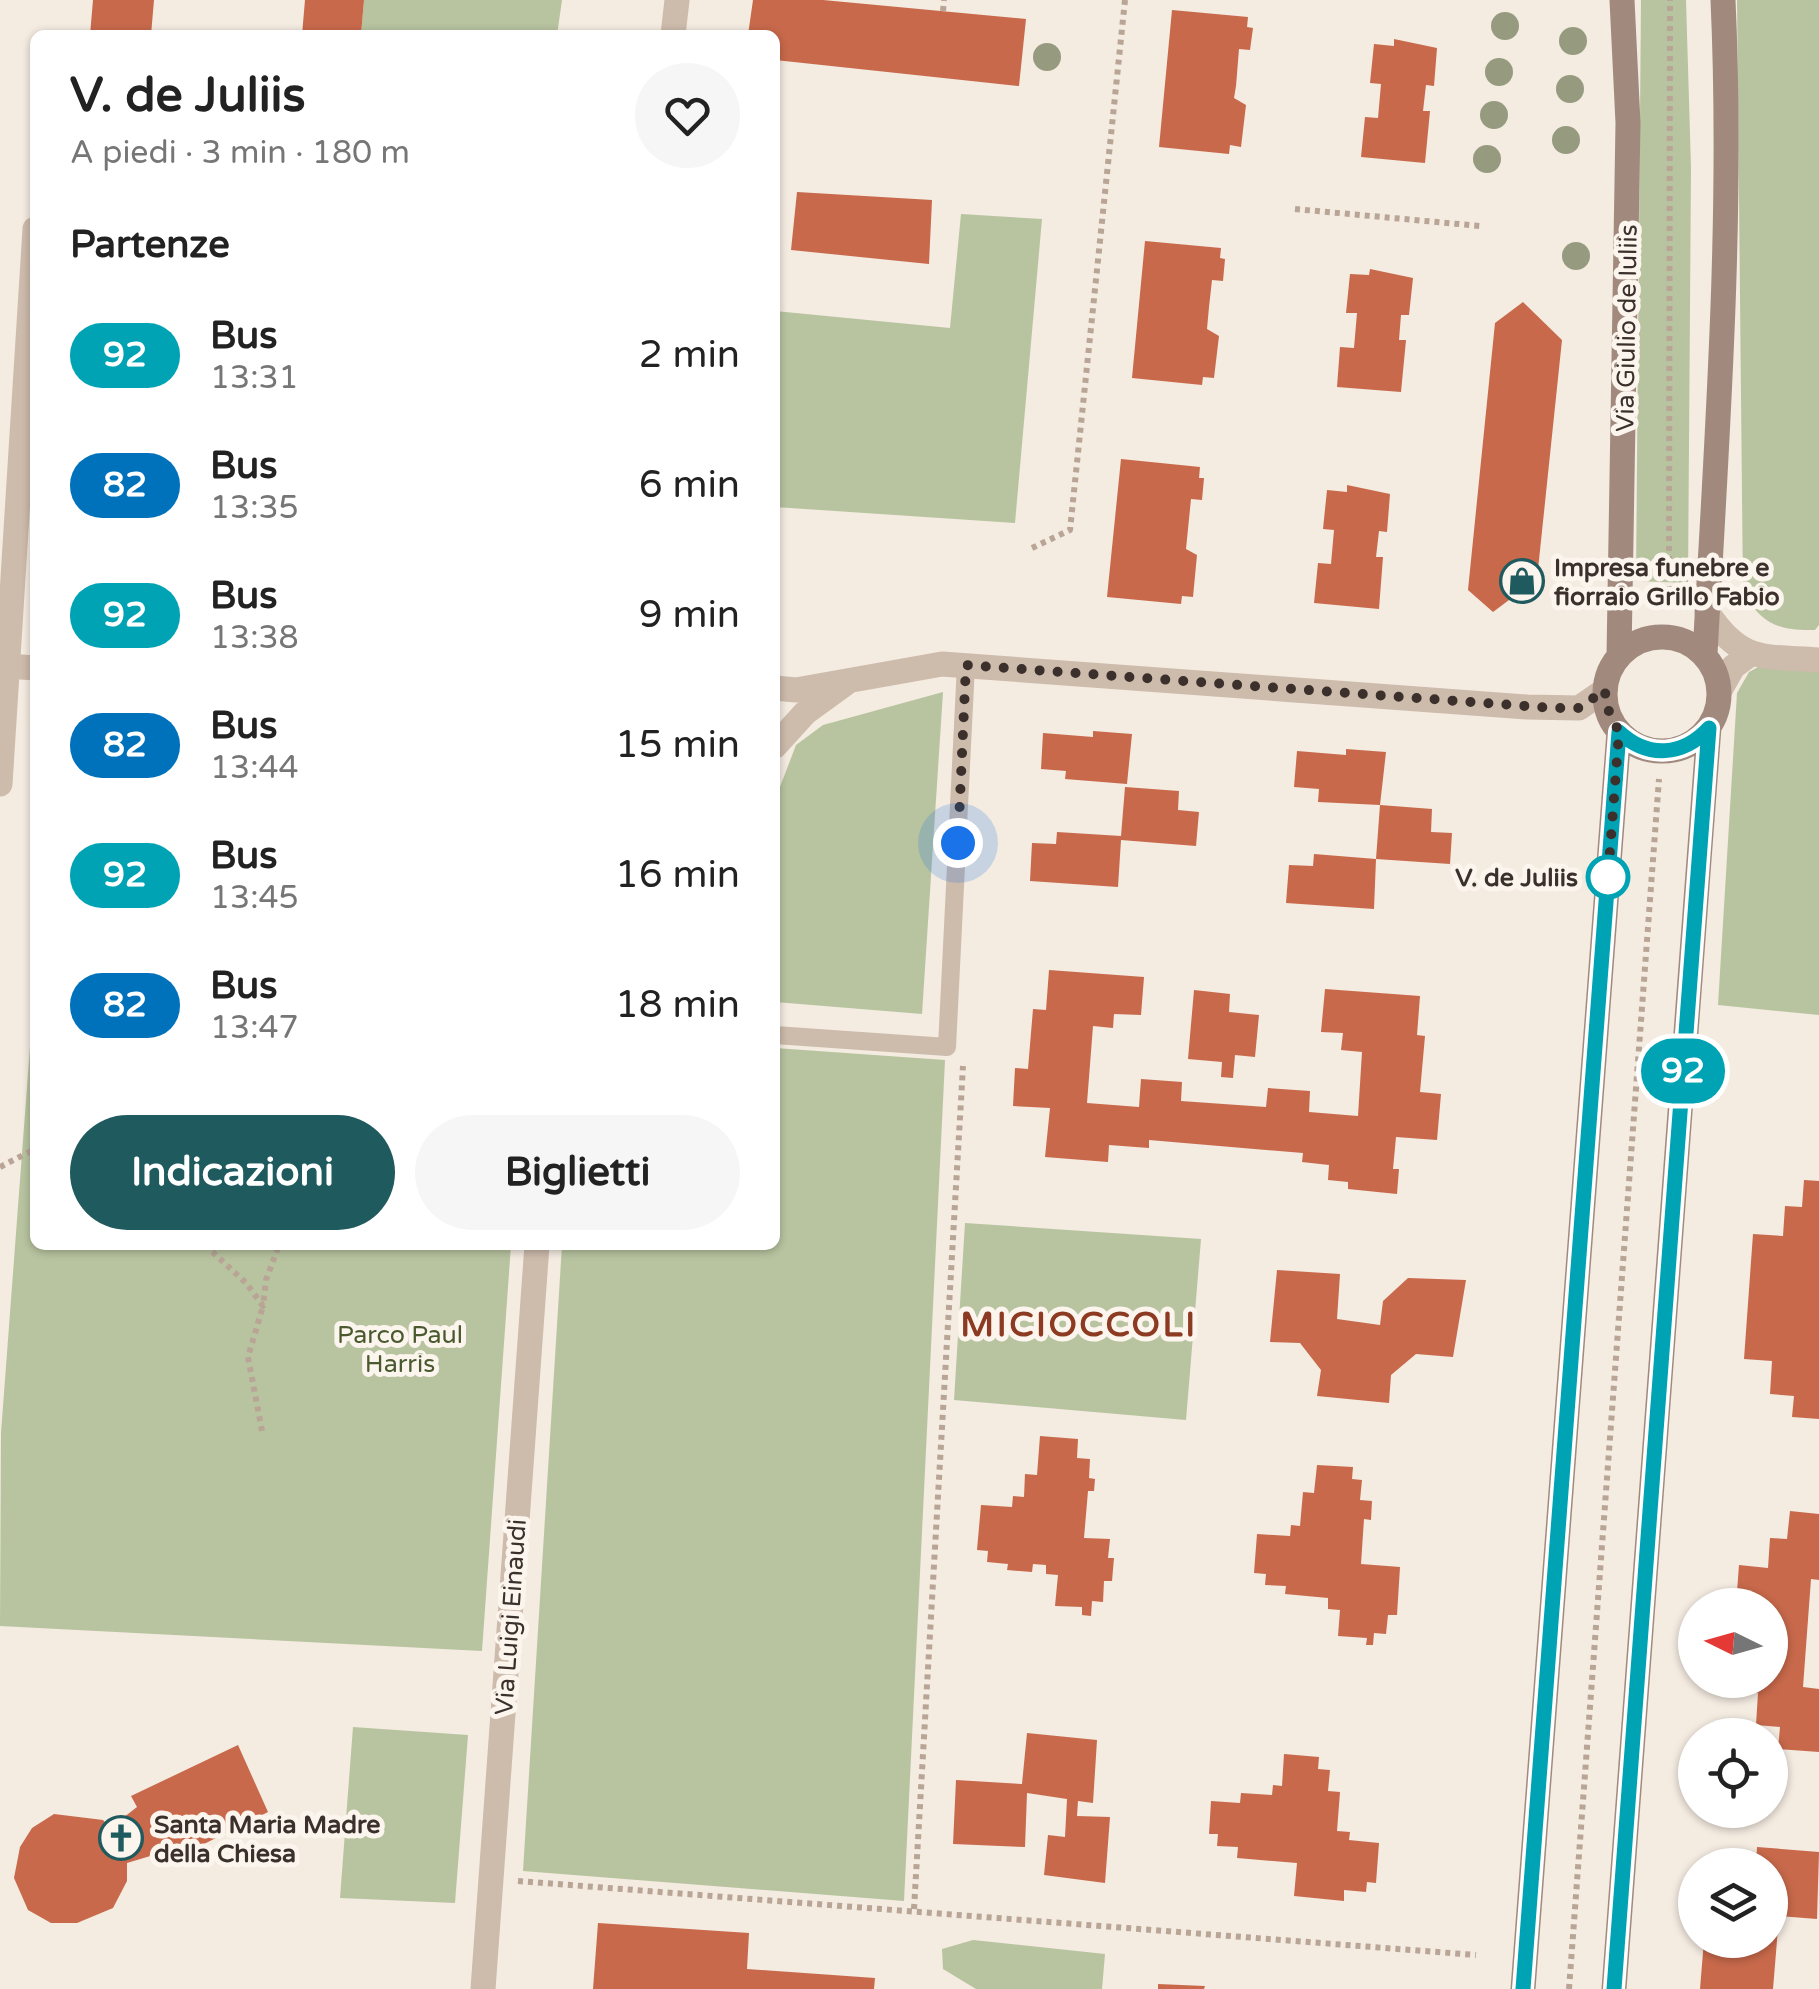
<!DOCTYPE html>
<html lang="it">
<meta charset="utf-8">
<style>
body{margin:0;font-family:"Varela Round",sans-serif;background:#f6f6f6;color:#222;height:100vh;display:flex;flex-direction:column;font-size:38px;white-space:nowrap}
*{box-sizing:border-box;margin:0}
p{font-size:32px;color:#767676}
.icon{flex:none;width:55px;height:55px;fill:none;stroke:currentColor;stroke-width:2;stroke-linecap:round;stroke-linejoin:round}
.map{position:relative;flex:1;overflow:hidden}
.sheet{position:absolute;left:30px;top:30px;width:750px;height:1220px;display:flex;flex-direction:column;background:#fff;border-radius:15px;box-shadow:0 2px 8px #0004}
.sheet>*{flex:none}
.badge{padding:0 20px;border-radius:32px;font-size:35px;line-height:65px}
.needle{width:65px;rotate:275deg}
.fabs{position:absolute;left:1678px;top:1588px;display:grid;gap:20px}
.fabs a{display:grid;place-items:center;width:110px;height:110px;border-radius:50%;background:#fff;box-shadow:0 2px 8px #0004;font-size:50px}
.you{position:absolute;width:50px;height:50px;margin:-25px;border:8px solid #fff;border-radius:50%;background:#1a73e8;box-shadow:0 0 0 15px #1a73e833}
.map>.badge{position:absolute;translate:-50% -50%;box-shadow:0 0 0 5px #fff}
h2{padding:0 40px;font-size:38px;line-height:90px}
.round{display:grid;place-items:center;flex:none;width:105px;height:105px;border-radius:52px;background:#f6f6f6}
.head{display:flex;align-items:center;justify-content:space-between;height:170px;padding:0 40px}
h1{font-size:48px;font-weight:800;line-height:75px}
.action{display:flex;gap:20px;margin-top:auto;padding:20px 40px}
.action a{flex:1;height:115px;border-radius:60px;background:#1f5a5e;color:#fff;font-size:40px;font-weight:800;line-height:115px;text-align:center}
.action a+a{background:#f6f6f6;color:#222}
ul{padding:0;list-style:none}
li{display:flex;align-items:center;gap:30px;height:130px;padding:0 40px}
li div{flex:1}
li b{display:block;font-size:38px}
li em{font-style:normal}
li .badge{min-width:110px;font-weight:700;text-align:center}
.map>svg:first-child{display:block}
</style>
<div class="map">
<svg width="1819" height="1989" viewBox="0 0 1819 1989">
<rect width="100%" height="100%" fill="#f4ebe1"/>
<!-- green -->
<path fill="#b8c4a0" d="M364,0H562L557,35H361Z
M1641,0H1686L1691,168L1688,583L1636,581Z
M1737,0H1819V625L1815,630C1779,631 1762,624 1743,593Z
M961,214L1042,219L1015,523L775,507V311L950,328Z
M1760,666L1819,667V1015L1718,1005L1737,693L1749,672Z
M943,692L922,1014L775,1002V800L796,745L823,725Z
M35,980V1245H511L482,1651L0,1626L1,1433Z
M775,1048L945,1060L904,1901L523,1871L562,1245H775Z
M965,1223L1201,1239L1186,1420L954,1400Z
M353,1727L468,1735L455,1903L340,1898Z
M973,1940L1105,1954L1102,1989H976L943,1969L942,1949Z"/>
<!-- building -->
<path fill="#c8694b" d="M93,0H154L151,35H90Z
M305,0H364L361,35H302Z
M753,0H823L1026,19L1019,86L775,60V35H748Z
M1172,10L1248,17L1247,27L1253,28L1250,50L1239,49L1236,86L1234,98L1246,105L1241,147L1230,145L1229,154L1159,147Z
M1394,39L1437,48L1434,86L1426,85L1423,111H1430L1425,163L1361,157L1365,117L1378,118L1381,84L1370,83L1374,44L1394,46Z
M797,192L932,200L929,264L791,250Z
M1145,241L1221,248L1220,258L1225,259L1223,281L1212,280L1209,307L1207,329L1219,336L1214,378L1203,377L1202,385L1132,378Z
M1370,269L1413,278L1409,315H1401L1399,340H1406L1401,392L1337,387L1340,347L1354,348L1357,313H1346L1350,274L1369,275Z
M1523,302L1562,340L1537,579L1493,612L1468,590L1495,323Z
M1121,459L1200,467L1199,478H1204L1202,500L1191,499L1186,549L1197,555L1193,597L1182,596L1181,604L1107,597Z
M1347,485L1390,494L1387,532L1379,531L1376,557H1383L1379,609L1314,603L1318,563L1331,564L1334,530L1323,529L1327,490L1347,492Z
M1093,731L1132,734L1127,784L1065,779L1066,771L1041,769L1043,733L1093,737Z
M1346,749L1386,752L1380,805L1318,802L1319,789L1294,787L1297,751L1346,755Z
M1125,787L1179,791L1178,810L1199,812L1196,846L1121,840L1118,887L1030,881L1032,843L1056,844L1057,832L1121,836Z
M1380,805L1432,809L1431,832L1452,833L1450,864L1376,859Z
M1314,854L1376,859L1374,909L1286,903L1289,865L1313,866Z
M1049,970L1144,977L1141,1015L1114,1014L1113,1028L1093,1026L1087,1103L1139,1107L1141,1079L1182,1082L1181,1101L1266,1107L1268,1088L1310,1091L1309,1112L1358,1116L1362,1052L1341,1050L1343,1033L1321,1032L1325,989L1420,996L1417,1035L1425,1036L1420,1092L1441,1094L1437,1140L1396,1137L1393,1169H1399L1397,1194L1348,1189V1182L1328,1180L1329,1165L1302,1162L1303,1153L1149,1140V1148L1109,1145L1108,1162L1045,1157L1050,1108L1013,1106L1015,1068L1028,1069L1033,1009L1046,1010Z
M1194,990L1230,994L1229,1012L1259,1015L1255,1057L1235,1055L1233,1078L1221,1077L1222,1062L1188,1059Z
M1804,1180L1819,1181V1419L1792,1417L1794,1396L1770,1394L1772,1361L1744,1359L1753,1234L1783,1236L1785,1206L1802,1207Z
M1277,1270L1340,1274L1337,1319L1380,1325L1383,1301L1408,1278L1466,1280L1453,1357L1416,1354L1391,1375L1389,1403L1317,1396L1321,1370L1300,1343L1270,1342Z
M1040,1436L1078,1439L1077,1458L1090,1459L1089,1478L1095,1479L1094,1491H1088L1084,1538L1110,1539L1108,1558H1114L1112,1581H1104L1103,1602L1092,1601L1091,1616L1082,1615V1607L1055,1606L1058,1575L1046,1574V1565L1033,1564L1032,1572L1007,1570L1008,1564L987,1562L988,1551L977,1550L981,1505L1012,1507L1013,1496L1024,1497L1025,1474L1037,1475Z
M1317,1465L1353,1467L1352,1479L1362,1480L1360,1500L1372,1501L1371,1520L1364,1519L1361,1564L1400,1567L1397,1615H1388L1386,1634L1374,1633L1373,1645H1366L1367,1638L1338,1636L1340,1610L1328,1609V1598L1285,1594L1286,1586L1265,1585L1266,1574L1254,1573L1257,1534L1290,1536L1291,1525L1300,1526L1303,1492L1314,1493Z
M1790,1511L1819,1514V1580L1811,1579L1803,1687L1819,1689V1752L1778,1749L1780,1727L1756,1725L1758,1693L1729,1690L1730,1680H1770V1605H1736L1739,1565L1768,1568L1770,1538L1787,1539Z
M1027,1733L1097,1740L1093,1803L1078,1801L1077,1816L1110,1817L1105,1883L1044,1875L1048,1835L1065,1837L1067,1799L1027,1793L1025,1847L953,1844L956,1780L1022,1784Z
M238,1745L268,1812L162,1865L157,1854L127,1863V1881L113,1908L77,1923H51L28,1910L14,1878L20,1847L32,1828L54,1814L103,1820L110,1828L137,1807L131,1796Z
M1284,1754L1319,1757L1318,1769L1330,1770L1328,1791L1340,1792L1337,1831L1350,1832L1349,1840L1379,1843L1376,1883L1367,1882L1366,1892L1344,1890V1901L1294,1896L1297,1863L1237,1858L1238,1847L1217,1846L1218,1834H1209L1211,1801L1240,1803L1241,1793L1272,1795L1273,1785L1282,1786Z
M1757,1847L1819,1852L1817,1919L1779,1916L1773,1989H1700L1704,1940H1770V1865H1756Z
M598,1923L749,1933L747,1969L875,1978L874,1989H593Z
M1158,1984L1205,1986L1204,1989H1158Z"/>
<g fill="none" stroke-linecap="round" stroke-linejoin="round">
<!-- path -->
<path stroke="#b9a596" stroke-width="6" stroke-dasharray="5 5" stroke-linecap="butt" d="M943,11L944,0
M1295,209L1480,226
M1032,548L1070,530L1125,0
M1669,591L1670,0
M0,1167L35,1149
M205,1245L246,1283L263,1306L266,1280L279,1245
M262,1431L248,1357L263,1306
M518,1881L1476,1955
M914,1909L963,1066
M1569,1989L1659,779"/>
<!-- service -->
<path stroke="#cdbbac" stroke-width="18" d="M775,1035L947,1047L966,665"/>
<!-- minor -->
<path stroke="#cdbbac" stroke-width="25" d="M673,35L677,0
M1707,612C1741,663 1762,656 1819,660
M7,666L35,668
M775,688L796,690L942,664L1527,707L1579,708L1605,690
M1720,690L1733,667L1749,655
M775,746L805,713L845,684
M0,784L35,229
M483,1989L537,1245"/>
<!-- secondary -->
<path stroke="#a18a7d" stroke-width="25" d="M1605 694a57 57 0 1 1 114 0a57 57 0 1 1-114 0Z
M1705,654C1717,436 1733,218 1723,0
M1619,656L1628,123L1622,0
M1523,1989L1619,732
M1614,1989L1709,727"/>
</g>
<!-- trees -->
<g fill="#969b7f">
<circle cx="1505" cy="26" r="14"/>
<circle cx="1573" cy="41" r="14"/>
<circle cx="1047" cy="57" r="14"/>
<circle cx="1499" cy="72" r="14"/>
<circle cx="1570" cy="89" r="14"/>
<circle cx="1494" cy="115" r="14"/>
<circle cx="1566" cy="140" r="14"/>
<circle cx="1487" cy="159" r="14"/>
<circle cx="1576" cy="256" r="14"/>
</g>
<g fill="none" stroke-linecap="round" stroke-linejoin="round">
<!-- line casing -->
<g stroke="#fff" stroke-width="22">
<path id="line" d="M1523,1989L1619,732C1648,759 1683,756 1709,728L1614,1989"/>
</g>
<!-- line -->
<use href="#line" stroke="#00a3b4" stroke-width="15"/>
<!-- walk -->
<path stroke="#3b302b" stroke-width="10" stroke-dasharray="0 18" d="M958,843L966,665L1553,708H1579L1605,690L1606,705L1619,732L1608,877"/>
</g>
<!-- icons -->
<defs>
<g id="shop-ring" transform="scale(2.25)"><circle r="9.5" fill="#fbf5ee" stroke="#1f5a5e" stroke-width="1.5"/><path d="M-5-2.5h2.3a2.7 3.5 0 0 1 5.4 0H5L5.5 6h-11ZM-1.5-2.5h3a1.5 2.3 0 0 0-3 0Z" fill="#1f5a5e"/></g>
<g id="church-ring" transform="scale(2.25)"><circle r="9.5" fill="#fbf5ee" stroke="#1f5a5e" stroke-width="1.5"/><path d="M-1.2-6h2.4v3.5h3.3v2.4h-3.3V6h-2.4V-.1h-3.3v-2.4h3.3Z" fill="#1f5a5e"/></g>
</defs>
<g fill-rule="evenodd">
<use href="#shop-ring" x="1522" y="581"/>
<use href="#church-ring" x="121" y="1838"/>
</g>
<!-- markers -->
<circle fill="#fff" stroke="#00a3b4" stroke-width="5" cx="1608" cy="877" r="20"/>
<g text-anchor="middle" stroke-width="10" stroke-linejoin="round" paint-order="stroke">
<!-- street labels -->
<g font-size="25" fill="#3b302b" stroke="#fbf5ee">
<text transform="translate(1626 328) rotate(-89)" y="9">Via Giulio de Iuliis</text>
<text transform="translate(510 1617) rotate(-86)" y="9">Via Luigi Einaudi</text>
</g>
<!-- poi labels -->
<g font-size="25" font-weight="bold" fill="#3b302b" stroke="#fbf5ee" text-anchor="start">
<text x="1554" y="576">Impresa funebre e<tspan x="1554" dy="29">fiorraio Grillo Fabio</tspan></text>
<text x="154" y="1833">Santa Maria Madre<tspan x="154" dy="29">della Chiesa</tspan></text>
</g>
<!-- stop labels -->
<g font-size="25" font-weight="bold" fill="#3b302b" stroke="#fbf5ee" text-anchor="end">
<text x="1578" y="886">V. de Juliis</text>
</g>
<!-- park labels -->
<g font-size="25" fill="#4a5a2e" stroke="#fbf5ee">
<text x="400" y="1343">Parco Paul<tspan x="400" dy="29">Harris</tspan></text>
</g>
<!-- district labels -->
<g font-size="35" font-weight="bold" letter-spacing="2.5" fill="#8c3b22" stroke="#fbf5ee">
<text x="1079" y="1336">MICIOCCOLI</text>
</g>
</g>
</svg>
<div class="fabs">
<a><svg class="needle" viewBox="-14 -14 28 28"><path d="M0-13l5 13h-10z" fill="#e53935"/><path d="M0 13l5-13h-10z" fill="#767676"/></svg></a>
<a><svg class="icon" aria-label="locate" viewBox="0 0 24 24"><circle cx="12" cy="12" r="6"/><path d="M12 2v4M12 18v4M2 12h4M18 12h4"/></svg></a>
<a><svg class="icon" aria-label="layers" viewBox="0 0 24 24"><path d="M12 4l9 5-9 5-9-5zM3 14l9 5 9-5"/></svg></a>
</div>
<div class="you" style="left:958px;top:843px"></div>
<b class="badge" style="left:1683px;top:1071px;background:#00a3b4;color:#fff">92</b>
<section class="sheet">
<div class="head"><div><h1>V. de Juliis</h1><p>A piedi · 3 min · 180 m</p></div><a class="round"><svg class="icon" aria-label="heart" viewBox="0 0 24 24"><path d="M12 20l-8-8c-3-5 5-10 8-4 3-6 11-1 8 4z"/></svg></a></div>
<h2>Partenze</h2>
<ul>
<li><span class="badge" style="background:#00a3b4;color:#fff">92</span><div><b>Bus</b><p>13:31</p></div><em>2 min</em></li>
<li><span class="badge" style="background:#0072bc;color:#fff">82</span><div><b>Bus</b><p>13:35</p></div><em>6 min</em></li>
<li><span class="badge" style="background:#00a3b4;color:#fff">92</span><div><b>Bus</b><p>13:38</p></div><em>9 min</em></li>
<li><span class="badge" style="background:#0072bc;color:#fff">82</span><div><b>Bus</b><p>13:44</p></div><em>15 min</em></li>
<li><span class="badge" style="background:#00a3b4;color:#fff">92</span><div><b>Bus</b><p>13:45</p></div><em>16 min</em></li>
<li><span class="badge" style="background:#0072bc;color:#fff">82</span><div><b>Bus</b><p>13:47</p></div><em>18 min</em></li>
</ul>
<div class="action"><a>Indicazioni</a><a>Biglietti</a></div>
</section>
</div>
